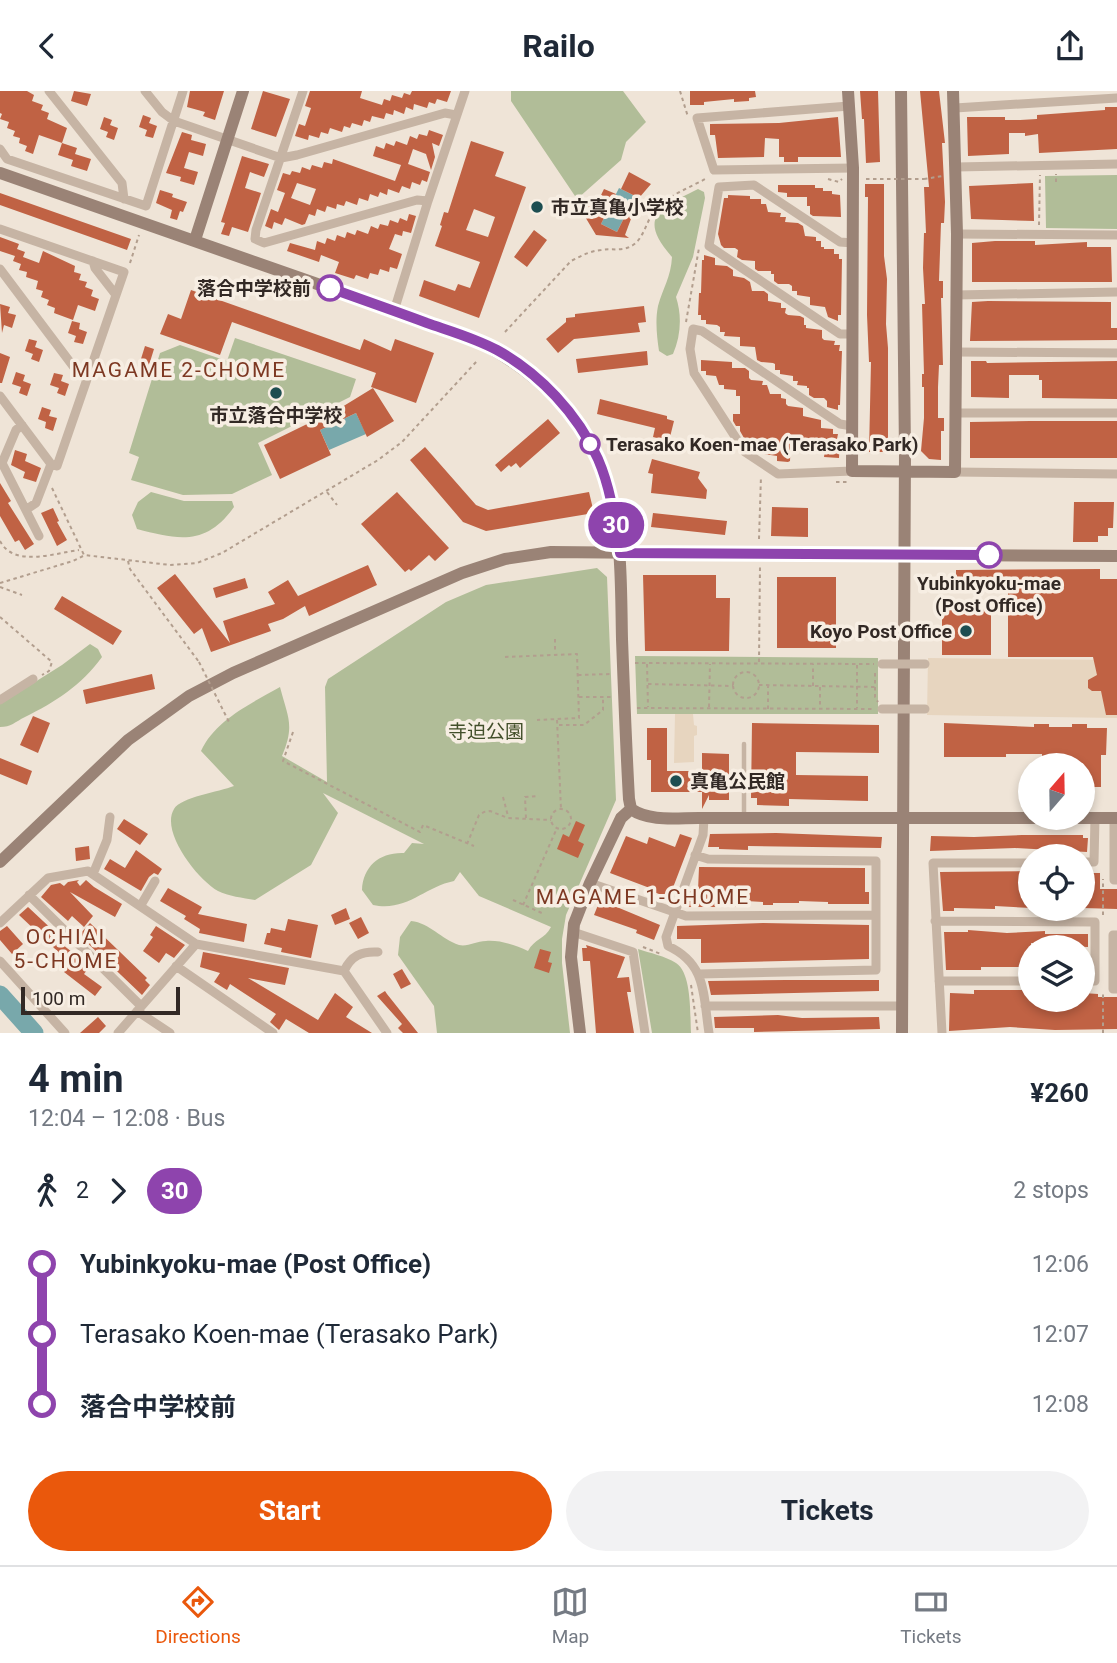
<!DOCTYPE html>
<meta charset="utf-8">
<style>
body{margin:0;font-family:Roboto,"Noto Sans JP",sans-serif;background:#f2f2f3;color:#1f2937;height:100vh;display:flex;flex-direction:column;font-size:26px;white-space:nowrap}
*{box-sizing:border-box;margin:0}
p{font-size:23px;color:#747a83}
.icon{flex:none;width:38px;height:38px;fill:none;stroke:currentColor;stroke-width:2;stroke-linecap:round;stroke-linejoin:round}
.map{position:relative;height:942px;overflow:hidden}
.panel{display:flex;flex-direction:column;background:#fff;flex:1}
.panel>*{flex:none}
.badge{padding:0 14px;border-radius:23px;font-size:24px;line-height:46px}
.needle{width:46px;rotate:20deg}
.buttons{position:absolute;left:1018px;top:662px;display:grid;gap:14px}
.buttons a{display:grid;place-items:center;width:77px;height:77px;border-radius:50%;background:#fff;box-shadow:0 4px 10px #0003;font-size:35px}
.scale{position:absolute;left:21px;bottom:18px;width:159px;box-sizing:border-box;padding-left:7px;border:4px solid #322925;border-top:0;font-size:19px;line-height:24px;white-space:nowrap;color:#322925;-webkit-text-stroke:5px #f7eee3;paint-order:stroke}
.map>.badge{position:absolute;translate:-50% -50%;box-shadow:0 0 0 4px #fff}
.legs{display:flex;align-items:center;gap:10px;height:77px;padding:0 28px;font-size:23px}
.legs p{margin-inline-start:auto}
.summary{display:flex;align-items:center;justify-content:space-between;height:119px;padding:0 28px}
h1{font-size:38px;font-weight:700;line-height:52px}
.action{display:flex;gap:14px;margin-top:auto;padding:14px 28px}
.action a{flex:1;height:80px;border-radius:42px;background:#ea580c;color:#fff;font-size:28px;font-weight:700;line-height:80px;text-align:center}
.action a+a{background:#f2f2f3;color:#1f2937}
ul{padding:0 28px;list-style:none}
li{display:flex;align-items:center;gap:24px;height:70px;font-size:26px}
li i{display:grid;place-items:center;width:10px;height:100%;margin:0 9px;background:currentColor}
li i::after{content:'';width:18px;height:18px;margin:-9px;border:5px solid;border-radius:50%;background:#fff}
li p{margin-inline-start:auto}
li:first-child i{background:linear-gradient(#0000 50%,currentColor 0)}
li:last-child i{background:linear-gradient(currentColor 50%,#0000 0)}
header{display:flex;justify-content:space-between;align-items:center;height:91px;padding:0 28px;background:#fff;font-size:32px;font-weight:700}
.dock{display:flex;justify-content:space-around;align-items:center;height:98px;border-top:2px solid #e0e1e3;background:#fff;font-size:19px;color:#747a83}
.dock a{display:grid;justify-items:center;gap:4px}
.dock .selected{color:#ea580c}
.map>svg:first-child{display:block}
</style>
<header><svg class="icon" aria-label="back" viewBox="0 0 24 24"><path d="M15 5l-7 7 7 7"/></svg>Railo<svg class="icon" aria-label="share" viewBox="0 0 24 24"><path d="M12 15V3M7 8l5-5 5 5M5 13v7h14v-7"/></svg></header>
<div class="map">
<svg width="1117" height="942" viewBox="0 0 1117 942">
<rect width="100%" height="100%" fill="#efe4d7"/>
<!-- green -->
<path fill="#b1bd98" d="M511,0H623L646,31L626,51L621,69L577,108L511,10Z
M1117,84V138L1046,137L1045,85Z
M698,98L704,101L705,107L693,166L676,206C682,224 681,245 673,263L667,265L659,260C657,246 655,230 658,215C663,197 671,186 672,166C636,125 661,117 698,98Z
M235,247L356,288L350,306L258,352L272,384L232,403L183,404L131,389L139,366L129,362L160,262L180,254L227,270Z
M151,401L184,410H232L234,416C206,455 179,449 137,438L132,424L138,411Z
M597,477L607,486L616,709L566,824L562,848V872L570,942H437L434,915L398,864L400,846L411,830C430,832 441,848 459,854C468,856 476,850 486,850C500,849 515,854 528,860C534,848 545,848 551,836L479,805L460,781L454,790C424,796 407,821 373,814L362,799C363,775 380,761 404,762L412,752L424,753L323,702L338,722L311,774L255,809C243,807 228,805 218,800C198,789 160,741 174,718C181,706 219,701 234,695L201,660C215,629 252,612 280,596C288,627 295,634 282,665L327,691L325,596L328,588L446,511L486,494Z
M90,553L98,558L102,566C81,595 55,611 25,626C15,631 11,636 0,636V613L62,574Z
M635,565L878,567V623H637Z
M638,858C650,862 665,865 676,872C692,882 690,924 691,942H652Z"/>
<!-- plaza -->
<path fill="#e7d5bf" d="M928,567L1117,569V627L927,624Z
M675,623H693L694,634L697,635V644L694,645V671L674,672Z"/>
<!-- water -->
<path fill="#78a8ab" d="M619,97L635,105L617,141L601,133Z
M356,322L366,343L329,359L320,339Z"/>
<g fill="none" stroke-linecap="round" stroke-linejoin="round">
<!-- river -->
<path stroke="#78a8ab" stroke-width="19" d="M0,904L34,942"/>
</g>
<!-- building -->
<path fill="#c06244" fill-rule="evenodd" d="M0,0H27L34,4L32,10L43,14L41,19L49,22L47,28L67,37L62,52L39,44L33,63L25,60L27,55L19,52L20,47L13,45L15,40L7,37L9,31L0,28L2,23L0,22Z
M74,0L91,3L87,15L71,10Z
M190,0H224L215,29L203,25L205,21L187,16Z
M263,0L290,8L276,46L251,38Z
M310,0H362L360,7L382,14L384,8L390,10L392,4L402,7L404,2L410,4L412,0H451L447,11L437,8L435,13L429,11L427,17L414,13L413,19L406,16L404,23L394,19L393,24L386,22L384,28L372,25L370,31L364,29L362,35L352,32L350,37L344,35L342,41L330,37L328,43L321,41L319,47L309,44L308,49L295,45L299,33L305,35L311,17L305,15Z
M690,0H755L756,6L749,7V10L734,11V8L704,11V14H690Z
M860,0H878L880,71L866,72L864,28H862Z
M920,0H939L945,52H942L945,111L944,132H941L939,190H943V207H941L943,274H939L938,296V327H944V340H941V369L929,368L921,360L924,327V296H922V283H924L922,213H925L923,177L924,142H926L924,96H929Z
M1105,16H1117V58L1039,62L1038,43L1025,45V42H1009V63L968,65L967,26H1005V29H1020L1037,28V24L1105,19Z
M143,24L151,27L149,32L157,35L153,47L145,45L147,39L139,36Z
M104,26L112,29L110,34L118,37L114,49L106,46L108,41L100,38Z
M838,26L841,66H798V71H784V66H779V48L765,47L764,66L718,67L715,44H710V33L779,32Z
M429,39L443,44L439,55L432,52L435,66L431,79L426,63L413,58L408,73L430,81L427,91L422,89L420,94L412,91L410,98L402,95L399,102L388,98L387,104L380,101L378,106L370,103L368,110L359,107L357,114L346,110L344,115L337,113L336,118L327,115L325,121L317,118L315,125L309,123L305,133L302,134L285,127L282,134L274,131L272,138L265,135L271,118L278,121L285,102L277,99L283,82L290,84L292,80L300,82L302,76L310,79L312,74L322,77L324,71L332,73L333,68L395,90L401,74L373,65L376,55L384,58L386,52L394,55L396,50L407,54L410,45L417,48L419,43L427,45ZM297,92L316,98L310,114L291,107Z
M182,41L192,44L191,49L206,53L203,65L189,61L184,77L198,81L194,94L180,90L181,86L166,82Z
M471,50L504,61L495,85L526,96L479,227L419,205L424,189L455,200L458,193L470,197L480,171L435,155L442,135L440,134L444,121L448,122ZM474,118L495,126L488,146L466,139Z
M62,52L77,57L75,63L91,68L87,80L71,75L73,69L58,64Z
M242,65L269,73L264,86L250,81L245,97L261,102L248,141L232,136L229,145L221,143L225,132L221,131Z
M629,81L651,93L639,107L621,98Z
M1033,92L1034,130L971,128L969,95Z
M865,93H884V165L887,188L886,233L888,257V361H869L871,271H869L867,224L868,106H865Z
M778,94H815V97H823V100H832V103L840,104L841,126L813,125L810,123V115H807V106H787V102L778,101Z
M604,98L616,103L601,133L617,141L634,107L638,109L625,144L629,147L596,144L584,124L592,108L598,110Z
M160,99L173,103L172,106L187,111L183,121L180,120L177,129L170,127L172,119L156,112Z
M0,102L131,148L127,159L0,114Z
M728,104L750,105V108H761V113H766L768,121L781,122L780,126H786L785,131L798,132L803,135L805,145L816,146V150H821V156H824V158H834V163H839V168H842L841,224H838V230L828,226L825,216L810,214V206L797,204V200H792V195L789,193H778L774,190V183H771V180H758L755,178V170L742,169L737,166L738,159L735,157H724L721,154L718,143L724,107H728Z
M409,123L416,125L411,142L403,140L402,145L395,143L389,158L402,163L397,178L390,176L389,181L380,178L378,184L370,182L368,188L356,184L354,188L335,182L339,171L321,164L319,171L287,160L290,152L315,159L317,150L325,153L327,147L335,150L337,144L345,147L347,141L355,144L357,139L368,143L371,135L378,138L380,133L388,135L390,129L398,132L400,127L407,130Z
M534,139L547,149L527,176L514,166Z
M0,146L19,153L17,158L25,161L23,166L39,172L43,160L75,175L74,181L81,183L79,189L87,191L85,196L93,199L91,205L99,208L95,220L78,214L73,229L54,222L55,217L47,214L49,209L41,206L43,200L36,198L38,190L26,186L27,181L19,179L21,173L13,170L15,165L0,160Z
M995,150H1035V154L1087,151V156H1111L1112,191H972V152Z
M704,164L715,167V174L727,175L733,179V185L744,187L750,191L752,200H764L768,203V210L781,212V217H786L785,222L788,224L800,225L804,227V234H806V237L822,239V247L824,249L835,250L834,254H840L839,260H842L840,314H838V319L827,316V310L824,307H814L809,304V297H807V295L797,294L798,290H793V285L780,283V279H775V273L773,272L761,271L757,269L755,256L740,255V246L724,245L725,241H720V236L717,234L706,233V229H701V224H698L699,202H701L702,169H704Z
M191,199L360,259L364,248L391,260L395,248L434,262L416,312L371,296L376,282L232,231L220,264L160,243L168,223L181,228Z
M988,210L1111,211V237H1117V249L970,250L972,211Z
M0,213L10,216L8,222L16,224L12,237L4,234L2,242Z
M644,215L646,231L638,232L640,241L574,248L558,262L546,248L566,231V227L575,226V223Z
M72,230L80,232L79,238L87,241L83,253L74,251L76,245L68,242Z
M29,248L37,250L35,256L43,259L39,271L31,268L33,263L25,260Z
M145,255L154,258L149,274L140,271Z
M647,260L648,274L578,282L576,268Z
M0,262L10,266L2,292H0Z
M701,269L732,271V277H745L749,280V287L751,289L763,290L762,294H767L770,303H781V307L786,308V313L788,315L803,317V325L821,329V337L833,338V343H838L837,348H840L839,367L824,366L825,359H815L816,355H808V347H791L790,370L788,371L777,370V365L764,363V359L759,358V353L747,351V347H744L740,340V335H736L733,330V323H740V305H736V299L724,298V294H719L716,285L706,284V280H701Z
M971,270H986L987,272L1117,270V308L1042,307V289H1039V284H1009V307L971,306Z
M16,281L25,284L23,290L31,293L27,305L19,302L21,296L12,293Z
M54,282L63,284L61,290L69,293L65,305L57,302L59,297L50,294Z
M373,297L394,330L367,346L356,322L320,339L331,364L280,388L264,354L342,316Z
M600,308L667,325V328L674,330L669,350L653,346L655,337L597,323Z
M42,316L51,319L49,325L57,327L53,340L45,337L46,331L38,328Z
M548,328L560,342L520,377L516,372L511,376L509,374L501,381L495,374Z
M1030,330H1117V367H970V331Z
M425,356L476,414L488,419L589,401L594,422L486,440L463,431L410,369Z
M15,359L27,363L25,370L41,377L36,391L23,387L25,381L11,374Z
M652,368L700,381L698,387L707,399L706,408L651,402L653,383L648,382Z
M0,392L11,410L8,412L34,453L25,459L19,449L15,451L0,425Z
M397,401L449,457L435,470L429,464L411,480L409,478L405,481L361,433Z
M1074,411H1114L1113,437H1108V445H1098V451H1073Z
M772,416L808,417V446L771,445Z
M53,417L59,430L57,431L67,449L57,455L41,422Z
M653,422L727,430L725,444L651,436Z
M368,474L377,494L309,525L305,515L283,528L268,533L271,540L211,561L202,537L194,543L157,497L175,483L230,552L223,530L275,513L268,501L288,489L298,505Z
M1100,478V488H1117V624H1106L1101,600H1092L1088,597V589L1097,584L1093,566H1008V493H956V479Z
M643,484H716V507H730L729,560H645Z
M777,486H836V557H777Z
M245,487L248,497L216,507L213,497Z
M62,505L122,540L113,554L54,518Z
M942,518H991V564H942Z
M152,583L155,598L86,613L83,599Z
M33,625L50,632L38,662L20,654Z
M752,632L879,634V662L796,661V684L868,685V710L789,708V715L757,714V707H751Z
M944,632L1034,636V633H1049V636H1072V633H1087V637H1107L1106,664H1101V696H1083V674H1042V663H1006V666H944Z
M647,637H667V680H702V662L729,663V709H709V704L702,718V701H651V669H647Z
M0,667L32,680L27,694L0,683Z
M124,728L148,743L140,754L117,738Z
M576,730L585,734L578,750L584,753L578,767L557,758L563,743L569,746Z
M776,742L882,746L881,757L748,755V759L719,758V756H708L710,743Z
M680,743L692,747L669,807L654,801L655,799L610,782L626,745L647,753L649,746L675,756Z
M1022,744H1083V747H1088L1087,761L1015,757L930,760L931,745L974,746Z
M89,755L90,768L76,770L75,757Z
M136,759L162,778L158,784L154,782L149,786L141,800L104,778L110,768L125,777Z
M699,776L865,777V801H869V813H828V811L799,810V812H773V814H763V811L746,810V816H688L690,800H698Z
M1031,780V817L995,815V818L954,817V820H943L940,781Z
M1086,782H1100V798H1117V818L1083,817Z
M79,789L77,791L80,795L86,789L94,796L122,813L115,826L70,801L93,825L84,836L72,825L68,830L41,806L51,794L60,792L64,795L68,791Z
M168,797L202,816L198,823L247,833L244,851L199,842L200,838L184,828L186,825L160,810Z
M600,809L660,834L654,849L636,842L637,839L594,824Z
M28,816L58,844L65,852L63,854L90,875L84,883L102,896L95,905L64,881L70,872L19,824Z
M346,817L350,828L335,834L331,824Z
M361,826L369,842L358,848L349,832Z
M288,828L318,834L311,867L281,861L282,857L264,853L267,842H270L271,837L285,840Z
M90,832L147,887L145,889L150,894L142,904L79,844Z
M763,832L869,834V868L701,872V848H677V835Z
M7,835L23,853L12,863L0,849V840Z
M156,835L185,854L174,867L166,862L159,872L143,860L153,846L150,844Z
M968,839L1007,842L1045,840V843H1088V856L1051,855V852H1031V876H981V879H946L944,841H968Z
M586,854L625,866L617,887L629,886L631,901H627L634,942H596L590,870H583L582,857H587Z
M540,858L551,861L548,871L552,872L549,882L534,877Z
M203,861L289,877L285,894L248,887L318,929L335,902L353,916L346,926L372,942H309L286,928L279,939L270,931L276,923L230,893L227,899L214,891L220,882L200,876Z
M402,878L411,893L401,898L393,883Z
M786,889H879V900L711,904L708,890Z
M974,899H1031V908H1083V902L1098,903V906H1117V938L1055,939L1010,936L949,940L950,902L974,903Z
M385,900L387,903L418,942H403L398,937L402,933L377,905Z
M778,924L802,927L879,926L880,938L754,941V937H715L714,926Z
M98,926L106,935L99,942H80Z"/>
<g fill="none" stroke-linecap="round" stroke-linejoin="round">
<!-- path -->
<path stroke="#b29e8e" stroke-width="2" stroke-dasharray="3.5 3.5" stroke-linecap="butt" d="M680,0L688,26
M828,88L839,91L842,88
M866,88H887
M924,88L943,85
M1056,91V83
M1039,134L1040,84
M130,172L139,144
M686,231L699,157
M505,241L571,170C581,165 590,160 601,159C612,157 623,161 633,154C645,146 646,129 656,118C669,104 691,96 707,87
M836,391H848
M52,397L84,464L170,474L197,472L222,462L378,369L402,351L477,270
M327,401L337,414
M759,448L761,385
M0,450C14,477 55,462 79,459
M128,470L130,478L199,571
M0,492L73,470L83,465
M0,496L22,504
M0,526L52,571L49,580L42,584
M555,548V561
M505,566L577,563L579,627L537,629
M759,571L760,475
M635,572L874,573
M647,573L648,616
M857,574V617
M733 594a13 13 0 1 1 26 0a13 13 0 1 1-26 0Z
M875,582V606L878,611
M578,584L611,583
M648,593L733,595
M759,594L875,596
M813,595V573
M820,596V618
M579,606H612
M709,616L710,573
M637,617L874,618
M768,618V595
M557,629L561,718
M559,634H584L603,619V606
M293,641L283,670L420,741L423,734L474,755
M503,706L508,725
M551 728a10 10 0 1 1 20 0a10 10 0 1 1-20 0Z
M526,727L525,706L539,705
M467,753L479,724L484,721L490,720L508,727L551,729
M513,809L544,823
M523,814L557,737
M1103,824V788
M643,856L661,863
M691,894L698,942
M1103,942V900"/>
<!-- lane -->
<path stroke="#c6b4a4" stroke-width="4.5" d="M744,726V653"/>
<!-- street -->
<path stroke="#c6b4a4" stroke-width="9" d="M49,0L122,92L124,108
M145,0L162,21L174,30L281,67L297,64L445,22L456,24
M303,0L256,139L255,148L264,152L417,109L428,110
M849,15L697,27L714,79L853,77
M955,17L1117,7
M0,58L7,68L146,115L183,0
M956,76L1117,73
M0,138L124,181L57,375L51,373L0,305
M957,143L1117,144
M93,170L95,177L116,204
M0,178L79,283L87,288
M956,204L1117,201
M394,220L428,110L465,0
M852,243H840L709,155L719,96L754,94L840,151L853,152
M957,261L1117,262
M956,322H1117
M22,334L16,339L2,372L39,445
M852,380L778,383L745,361L694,282L690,258L693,238L702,240L840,333L852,335
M955,381L1117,383
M27,418L36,412L51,373
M0,609L33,588
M704,727L703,744L666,846L668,855C707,873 703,904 709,942
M1114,727V789H1117
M695,764L708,768L876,770V879L700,883
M1083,771H1094L1095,727
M93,783L107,749L110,726
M590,792L686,825L876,824
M29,804L141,915
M141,814L155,790
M935,830L1095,831V890H1083
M0,832L48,787L88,780L196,853L344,880L387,942
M573,841L633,861L645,942
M1117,844H1113V898H1117
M0,870L65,942
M176,875L273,942
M344,880C351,865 361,860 378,861
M939,890H1031
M705,915H903
M137,920L170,942
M118,942L196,853
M942,942L933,772H1031"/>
<!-- secondary -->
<path stroke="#9a8376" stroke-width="12" d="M848,0L853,77L852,380L955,381L957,143L953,0
M901,0L905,362L902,942
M0,82L466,245C537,277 594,333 612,411C622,456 621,503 622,548C624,602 626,655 629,708L631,718C651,732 681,726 704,727H1117
M195,149L243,0
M937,464L1117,465
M0,771L128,649L189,605L233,582L462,482L505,468L551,461L874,464
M580,942L571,866L574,833L590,792L621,727L631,718"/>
<!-- path-bridge -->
<path stroke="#b29e8e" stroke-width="2" stroke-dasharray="3.5 3.5" stroke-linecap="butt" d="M887,88H924
M199,571L230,633"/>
<!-- street-bridge -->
<path stroke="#c6b4a4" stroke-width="9" d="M882,573H925
M882,618H925"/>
<!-- secondary-bridge -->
<path stroke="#9a8376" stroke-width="12" d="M874,464H937"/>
</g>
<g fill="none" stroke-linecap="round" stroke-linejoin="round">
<!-- line-1 casing -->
<g stroke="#fff" stroke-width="16">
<path id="line-1" d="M330,197C363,209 395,220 427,232C450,240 475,247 497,259C539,282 578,323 598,368C611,398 615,430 620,462L989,464"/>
</g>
<!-- line-1 -->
<use href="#line-1" stroke="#8e44ad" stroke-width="10"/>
</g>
<!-- markers -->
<g fill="#1d4e51" stroke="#f7eee3" stroke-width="2.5">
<circle cx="537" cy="116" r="7"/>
<circle cx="276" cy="302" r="7"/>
<circle cx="966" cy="540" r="7"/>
<circle cx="676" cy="690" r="7"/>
</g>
<g fill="#fff" stroke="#8e44ad" stroke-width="3.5">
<circle cx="330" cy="197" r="12"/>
<circle cx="590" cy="353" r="9"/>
<circle cx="989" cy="464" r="12"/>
</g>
<g text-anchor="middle" stroke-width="7" stroke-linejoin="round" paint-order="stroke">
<!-- poi labels -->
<g font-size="19" font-weight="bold" fill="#322925" stroke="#f7eee3" text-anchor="start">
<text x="551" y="123">市立真亀小学校</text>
<text x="276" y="331" text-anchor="middle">市立落合中学校</text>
<text x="952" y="547" text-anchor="end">Koyo Post Office</text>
<text x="690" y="697">真亀公民館</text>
</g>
<!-- stop labels -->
<g font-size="19" font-weight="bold" fill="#322925" stroke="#f7eee3" text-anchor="end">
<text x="311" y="204">落合中学校前</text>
<text x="606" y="360" text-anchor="start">Terasako Koen-mae (Terasako Park)</text>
<text x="989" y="499" text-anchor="middle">Yubinkyoku-mae<tspan x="989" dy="22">(Post Office)</tspan></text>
</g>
<!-- park labels -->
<g font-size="19" fill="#424f2a" stroke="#f7eee3">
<text x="486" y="647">寺迫公園</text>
</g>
<!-- neighbourhood labels -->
<g font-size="21" letter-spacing="2" fill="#7d3822" stroke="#f7eee3">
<text x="179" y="286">MAGAME 2-CHOME</text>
<text x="643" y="813">MAGAME 1-CHOME</text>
<text x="66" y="853">OCHIAI<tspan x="66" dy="24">5-CHOME</tspan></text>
</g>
</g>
</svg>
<div class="buttons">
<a><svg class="needle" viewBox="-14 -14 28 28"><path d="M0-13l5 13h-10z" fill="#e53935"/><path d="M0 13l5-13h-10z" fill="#747a83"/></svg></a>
<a><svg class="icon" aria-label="locate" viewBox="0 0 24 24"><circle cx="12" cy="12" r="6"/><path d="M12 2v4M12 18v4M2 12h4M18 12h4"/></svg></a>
<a><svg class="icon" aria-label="layers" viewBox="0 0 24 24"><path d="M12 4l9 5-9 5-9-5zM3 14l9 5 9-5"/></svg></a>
</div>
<div class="scale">100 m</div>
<b class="badge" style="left:616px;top:434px;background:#8e44ad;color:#fff">30</b>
</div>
<section class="panel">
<div class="summary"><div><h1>4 min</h1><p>12:04 – 12:08 · Bus</p></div><b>¥260</b></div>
<div class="legs"><svg class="icon" aria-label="walk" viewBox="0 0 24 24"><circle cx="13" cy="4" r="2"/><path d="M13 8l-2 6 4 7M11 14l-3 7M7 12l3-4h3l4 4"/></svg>2<svg class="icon" aria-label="forward" viewBox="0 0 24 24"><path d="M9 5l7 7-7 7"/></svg><b class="badge" style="background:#8e44ad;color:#fff">30</b><p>2 stops</p></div>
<ul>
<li><i style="color:#8e44ad"></i><b>Yubinkyoku-mae (Post Office)</b><p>12:06</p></li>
<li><i style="color:#8e44ad"></i><span>Terasako Koen-mae (Terasako Park)</span><p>12:07</p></li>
<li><i style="color:#8e44ad"></i><b>落合中学校前</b><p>12:08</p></li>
</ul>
<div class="action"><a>Start</a><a>Tickets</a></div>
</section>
<nav class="dock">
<a class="selected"><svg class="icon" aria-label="directions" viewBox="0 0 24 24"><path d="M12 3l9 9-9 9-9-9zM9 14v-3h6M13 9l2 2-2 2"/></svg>Directions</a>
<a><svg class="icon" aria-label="map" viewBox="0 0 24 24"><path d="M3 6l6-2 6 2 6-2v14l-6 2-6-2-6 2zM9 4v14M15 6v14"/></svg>Map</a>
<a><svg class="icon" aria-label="tickets" viewBox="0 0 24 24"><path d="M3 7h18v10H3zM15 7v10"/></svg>Tickets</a>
</nav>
